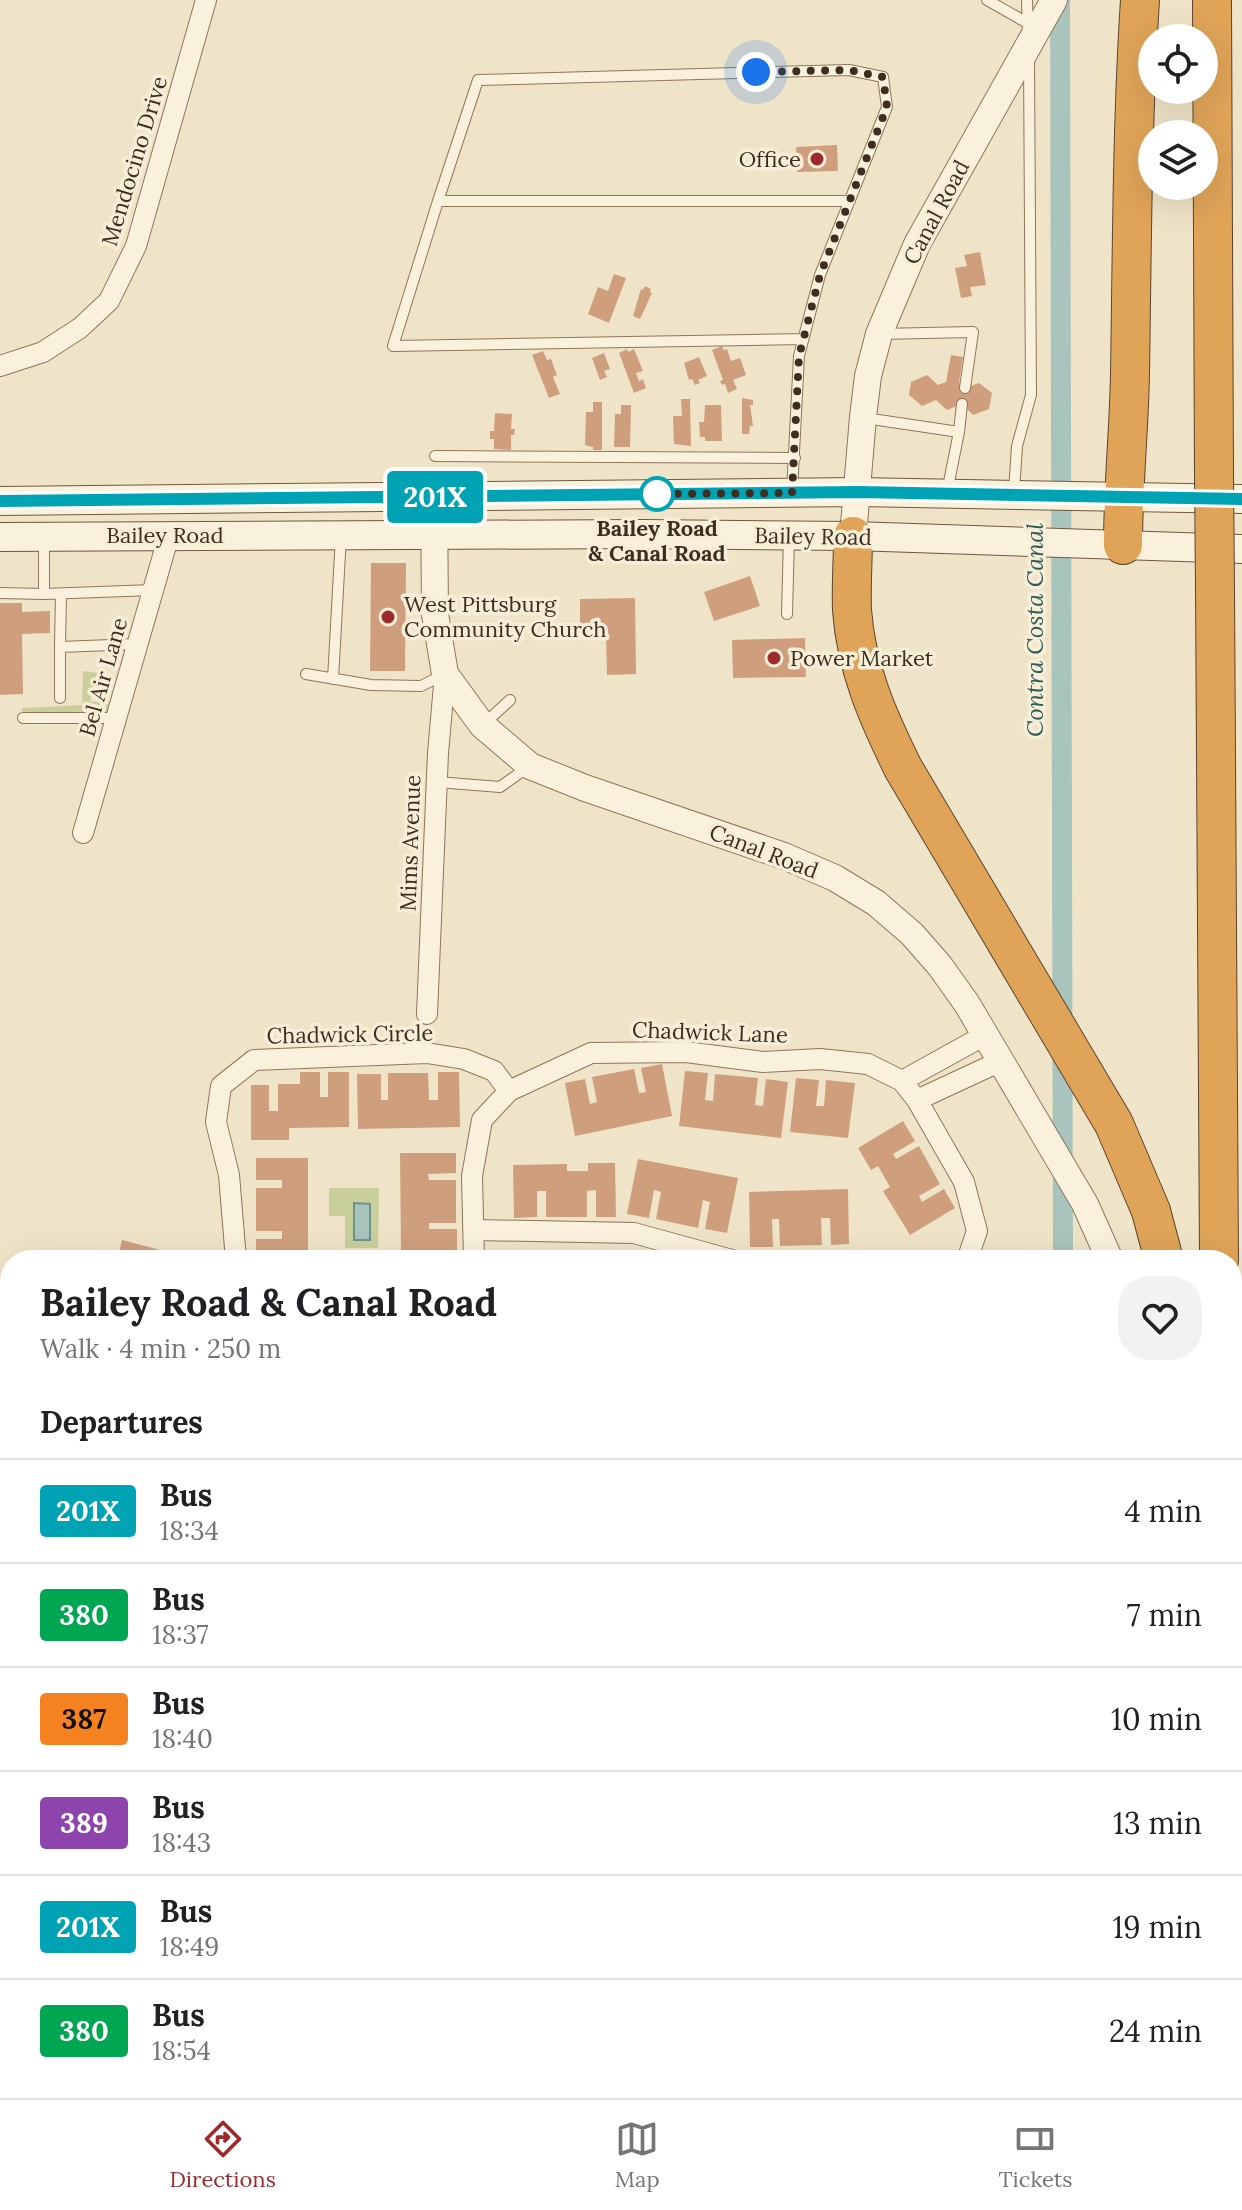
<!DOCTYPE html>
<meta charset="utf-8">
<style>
body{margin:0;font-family:Lora,serif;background:#f2f2f2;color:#202124;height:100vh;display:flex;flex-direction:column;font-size:30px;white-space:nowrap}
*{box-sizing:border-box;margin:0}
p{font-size:26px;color:#757577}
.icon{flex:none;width:44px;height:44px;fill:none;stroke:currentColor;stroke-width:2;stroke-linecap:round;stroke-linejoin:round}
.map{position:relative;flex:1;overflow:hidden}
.drawer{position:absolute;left:0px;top:1250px;width:1242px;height:848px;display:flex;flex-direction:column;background:#fff;border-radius:32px 32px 0 0;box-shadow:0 8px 32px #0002}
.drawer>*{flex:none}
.badge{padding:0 16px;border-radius:6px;font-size:28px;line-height:52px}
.controls{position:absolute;left:1138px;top:24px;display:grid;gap:16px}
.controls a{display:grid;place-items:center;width:80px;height:80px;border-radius:50%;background:#fff;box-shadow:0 8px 32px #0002;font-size:40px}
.you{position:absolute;width:40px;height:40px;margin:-20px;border:6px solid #fff;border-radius:50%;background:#1a73e8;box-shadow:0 0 0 12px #1a73e833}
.map>.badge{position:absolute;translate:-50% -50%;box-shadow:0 0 0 4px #fff}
h2{padding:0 40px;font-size:30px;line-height:72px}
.round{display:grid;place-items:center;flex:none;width:84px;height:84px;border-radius:32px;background:#f2f2f2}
.overview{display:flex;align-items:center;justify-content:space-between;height:136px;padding:0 40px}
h1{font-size:38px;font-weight:700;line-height:60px}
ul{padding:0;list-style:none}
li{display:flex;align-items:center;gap:24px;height:104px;padding:0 40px;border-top:2px solid #e0e0e0}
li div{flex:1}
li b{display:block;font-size:30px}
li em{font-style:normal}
li .badge{min-width:88px;font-weight:700;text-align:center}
.dock{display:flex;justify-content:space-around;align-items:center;height:112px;border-top:2px solid #e0e0e0;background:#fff;font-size:22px;color:#757577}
.dock a{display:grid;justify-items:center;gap:4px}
.dock .on{color:#9e2a2b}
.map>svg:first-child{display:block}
</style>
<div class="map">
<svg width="1242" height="2098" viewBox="0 0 1242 2098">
<rect width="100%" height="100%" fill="#f0e4c8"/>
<!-- green -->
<path fill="#c9cf9b" d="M83,671L99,673L90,701L119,706L116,718H23L22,708L82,705Z
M329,1188H379L378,1248H345V1216H329Z"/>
<!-- water -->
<path fill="#a9c4bc" stroke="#6f938a" stroke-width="2" d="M354,1203L370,1204V1240H354Z"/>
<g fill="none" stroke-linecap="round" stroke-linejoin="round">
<!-- canal -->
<path stroke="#a9c4bc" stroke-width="20" d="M1060,0L1063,1260
M765,2098L775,2088"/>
</g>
<!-- building -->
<path fill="#cf9f7d" d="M837,145L838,171L797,172L796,147Z
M980,252L986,285L970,287L972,296L961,298L955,268L967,266L964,255Z
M614,274L626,278L609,323L588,314L598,287L608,291Z
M645,286L651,289L650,292L652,293L640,319L633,316L641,289L643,290Z
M722,346L724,350L727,349L731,361L740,358L746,375L733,380L737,389L728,393L725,384L722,385L720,381L723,380L712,350Z
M627,349L628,352L634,349L643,371L636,373L639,381L643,379L646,388L634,393L619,353Z
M543,351L547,360L551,359L557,375L553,377L560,394L549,398L532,355Z
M604,353L610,369L604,371L607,377L600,380L592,358Z
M951,355L963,357L959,383L965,388L979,383L992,393L989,409L973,415L962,404L947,410L936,400L922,406L909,395L911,382L927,375L938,385L946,382Z
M699,357L707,376L698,380L700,383L695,385L692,379L689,380L684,363Z
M742,398L753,400V405H750L753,426H750L749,434H742Z
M681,399H690L691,446L674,444L673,416H682Z
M593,402H602V450H593V447L585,445L586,412H593Z
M621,405H631L630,447H614L615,414H621Z
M705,405H721L722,441H705V437H700L699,422H704Z
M495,413L512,414L511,429H515L514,435H511V450L494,449V439H490V431H494Z
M371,563H406L405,671H370Z
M750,576L760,606L714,621L704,592Z
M635,598L636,674L607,675L606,638H580V599Z
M0,603H22V612L50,611V633L22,634L23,694L0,695Z
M805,638L806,677L733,678L732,640Z
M662,1064L672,1116L575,1136L565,1083L585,1079L590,1104L597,1102L592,1077L634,1069L639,1093L646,1092L641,1068Z
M685,1071L708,1073L705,1100L713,1101L715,1074L758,1078L755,1105L763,1106L766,1079L788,1082L781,1138L679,1126Z
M300,1072H320V1097H328V1072H349V1127L289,1128V1140H251V1085H269V1111H278V1084H300Z
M438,1072H459L460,1127L358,1129L357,1074H381V1100H388V1073H428L429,1100H438Z
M796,1078L819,1080L816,1106H824L826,1080L855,1083L848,1138L790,1132Z
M903,1121L915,1141L893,1154L896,1159L919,1146L940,1184L919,1196L922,1202L944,1189L955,1208L910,1235L883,1191L890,1187L878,1166L871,1170L858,1148Z
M400,1153H456V1173L428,1174L429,1180H456V1223H429V1229H457V1253H401Z
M256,1158H308V1260H256V1239H282V1231H256V1188H282V1180H256Z
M638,1159L738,1178L727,1233L705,1229L710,1202L703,1200L698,1228L656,1219L661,1192L654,1190L649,1218L627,1214Z
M588,1163H615L616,1217H596V1190L587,1191V1217H546V1191H537V1217L514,1218L513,1165L567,1164V1171H588Z
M848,1189L849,1244L831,1245L830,1218H821L822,1245L780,1246L779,1219H772L773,1247H750L749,1192Z
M122,1240L168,1252L166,1260H117Z
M10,1613V1657H9L0,1629V1616Z
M0,1764L10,1767V1811L0,1809Z
M0,1921H7L10,1955L0,1956Z
M0,2059H10V2091H0Z
M134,2088H165V2098H134Z"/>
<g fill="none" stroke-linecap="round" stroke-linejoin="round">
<!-- service casing -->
<g stroke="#8d765c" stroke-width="12">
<path id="service" d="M987,0L1031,25
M1027,0L1028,34
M438,201L393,346L803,339
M879,334L973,332L965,388
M865,418L959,432L947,492
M959,432L962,404
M435,456L795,458
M792,491L799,356L820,275L887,107L883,77L849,70L478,80L438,201H850
M1014,492L1017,446L1031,395L1029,58
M44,538V594L153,590
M0,593L44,594
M61,594L60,647L137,644
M787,614L789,537
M306,674L371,685L421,686L443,675
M333,679L341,536
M60,698V647
M23,718H116
M484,724L510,700
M437,782L500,787L528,767
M1027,2098L1030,2088"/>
</g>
<!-- minor casing -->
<g stroke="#8d765c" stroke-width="22">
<path id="minor" d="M0,366L43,352L80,328L109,301L136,246L206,0
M83,833L169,535
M427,1014L438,753L445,674
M902,1081L985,1035
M917,1100L1001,1061
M475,1230L634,1233L732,1260
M236,1260L229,1175L216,1122L221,1086L254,1060L427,1053L464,1059L494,1071L509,1091
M474,1260L472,1176L482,1120L509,1091L591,1053L686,1052L763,1062L820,1059L868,1064L902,1081L917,1100L964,1182L977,1231L967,1260
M0,1571L10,1536
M0,1716L10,1719
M0,1864L10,1866
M0,2006L10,2004
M91,2098L93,2088
M319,2098V2088"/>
</g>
<!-- tertiary casing -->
<g stroke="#8d765c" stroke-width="28">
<path id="tertiary" d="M434,497L435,614L445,674L482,725L530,766L585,788L784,856L835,878L876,903L912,934L940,966L967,1004L1085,1204L1110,1260
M853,536L863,417L868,376L879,334L917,244L1054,0
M1085,2098L1088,2088"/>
</g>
<!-- secondary casing -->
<g stroke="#6f573f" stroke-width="30">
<path id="secondary" d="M0,501L858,492L1242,499
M0,537L643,534L853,536L1242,549"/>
</g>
<!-- motorway casing -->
<g stroke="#5b4430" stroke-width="40">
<path id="motorway" d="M1212,0L1214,475
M853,536C853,561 851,586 852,610C856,668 878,717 903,768L1114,1124L1151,1211L1164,1260
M1123,545C1123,488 1129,431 1130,374C1132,249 1132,124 1140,0
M1215,589L1219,1260
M1184,2098L1185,2088"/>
</g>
<!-- service -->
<use href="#service" stroke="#faf1dc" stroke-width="10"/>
<!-- minor -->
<use href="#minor" stroke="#faf1dc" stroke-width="20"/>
<!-- tertiary -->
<use href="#tertiary" stroke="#faf1dc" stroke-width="26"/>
<!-- secondary -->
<use href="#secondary" stroke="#faf1dc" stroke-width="28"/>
<!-- motorway -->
<use href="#motorway" stroke="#e0a458" stroke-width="38"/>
<!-- rail casing -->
<g stroke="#3d2e20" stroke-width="9">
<path id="rail" d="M1232,2085L1242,2008"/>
</g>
<!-- rail -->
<use href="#rail" stroke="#f7eed8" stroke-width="6" stroke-dasharray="18" stroke-linecap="butt"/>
<!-- motorway-bridge casing -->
<g stroke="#5b4430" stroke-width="40" stroke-linecap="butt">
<path id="motorway-bridge" d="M1214,475L1215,589"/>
</g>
<!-- motorway-bridge -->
<use href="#motorway-bridge" stroke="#e0a458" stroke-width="38"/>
</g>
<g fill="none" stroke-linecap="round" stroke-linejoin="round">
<!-- line casing -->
<g stroke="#fff" stroke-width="18">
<path id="line" d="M0,501L858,492L1242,499"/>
</g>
<!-- line -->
<use href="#line" stroke="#00a3b4" stroke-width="12"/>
<!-- walk -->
<path stroke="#3d2e20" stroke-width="8" stroke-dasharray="0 14.4" d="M657,494H653L792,493L799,356L820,275L887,107L883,77L849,70L756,72"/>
</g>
<!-- markers -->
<g fill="#9e2a2b" stroke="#f7eed8" stroke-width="3">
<circle cx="817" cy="159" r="8"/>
<circle cx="388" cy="617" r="8"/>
<circle cx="774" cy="658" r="8"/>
</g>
<circle fill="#fff" stroke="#00a3b4" stroke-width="4" cx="657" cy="494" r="16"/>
<g text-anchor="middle" stroke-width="7" stroke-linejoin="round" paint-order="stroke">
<!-- poi labels -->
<g font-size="22" fill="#3d2e20" stroke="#f7eed8" text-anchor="start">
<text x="801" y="167" text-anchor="end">Office</text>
<text x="404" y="612">West Pittsburg<tspan x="404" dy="25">Community Church</tspan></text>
<text x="790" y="666">Power Market</text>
</g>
<!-- street labels -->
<g font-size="22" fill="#3d2e20" stroke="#f7eed8">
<text transform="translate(134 161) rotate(-73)" y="8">Mendocino Drive</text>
<text transform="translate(936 212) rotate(-62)" y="8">Canal Road</text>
<text x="165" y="543">Bailey Road</text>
<text transform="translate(813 536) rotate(1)" y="8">Bailey Road</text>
<text transform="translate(103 677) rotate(-74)" y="8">Bel Air Lane</text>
<text transform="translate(410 843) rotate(-88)" y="8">Mims Avenue</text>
<text transform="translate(764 851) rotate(21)" y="8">Canal Road</text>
<text transform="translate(710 1032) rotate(2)" y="8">Chadwick Lane</text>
<text transform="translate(350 1034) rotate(-1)" y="8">Chadwick Circle</text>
</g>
<!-- stop labels -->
<g font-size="22" font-weight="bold" fill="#3d2e20" stroke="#f7eed8">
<text x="657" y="536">Bailey Road<tspan x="657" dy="25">&amp; Canal Road</tspan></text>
</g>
<!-- water labels -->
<g font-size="24" font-style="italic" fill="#2f5d5a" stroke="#f7eed8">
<text transform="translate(1035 630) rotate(-90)" y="8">Contra Costa Canal</text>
</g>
</g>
</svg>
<div class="controls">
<a><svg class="icon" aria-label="locate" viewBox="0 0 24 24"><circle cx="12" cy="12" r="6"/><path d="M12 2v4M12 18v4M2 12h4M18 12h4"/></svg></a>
<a><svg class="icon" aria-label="layers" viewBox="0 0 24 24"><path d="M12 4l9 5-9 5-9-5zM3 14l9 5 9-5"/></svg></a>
</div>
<div class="you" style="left:756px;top:72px"></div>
<b class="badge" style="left:435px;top:497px;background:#00a3b4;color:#fff">201X</b>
<section class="drawer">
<div class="overview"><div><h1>Bailey Road &amp; Canal Road</h1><p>Walk · 4 min · 250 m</p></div><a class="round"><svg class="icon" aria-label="heart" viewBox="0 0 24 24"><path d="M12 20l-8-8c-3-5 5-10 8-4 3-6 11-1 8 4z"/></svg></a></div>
<h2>Departures</h2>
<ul>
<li><span class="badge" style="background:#00a3b4;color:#fff">201X</span><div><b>Bus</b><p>18:34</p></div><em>4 min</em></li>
<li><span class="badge" style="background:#00a651;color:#fff">380</span><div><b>Bus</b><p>18:37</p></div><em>7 min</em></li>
<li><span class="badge" style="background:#f58220;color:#111">387</span><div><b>Bus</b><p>18:40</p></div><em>10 min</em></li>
<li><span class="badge" style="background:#8e44ad;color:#fff">389</span><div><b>Bus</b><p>18:43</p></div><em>13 min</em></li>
<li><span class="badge" style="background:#00a3b4;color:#fff">201X</span><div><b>Bus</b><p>18:49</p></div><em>19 min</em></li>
<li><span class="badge" style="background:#00a651;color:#fff">380</span><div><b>Bus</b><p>18:54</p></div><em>24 min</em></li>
</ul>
</section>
</div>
<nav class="dock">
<a class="on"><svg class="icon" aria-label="directions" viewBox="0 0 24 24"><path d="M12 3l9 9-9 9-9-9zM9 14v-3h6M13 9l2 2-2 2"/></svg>Directions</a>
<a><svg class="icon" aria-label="map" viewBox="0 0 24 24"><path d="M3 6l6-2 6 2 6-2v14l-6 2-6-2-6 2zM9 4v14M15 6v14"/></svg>Map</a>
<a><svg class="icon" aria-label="tickets" viewBox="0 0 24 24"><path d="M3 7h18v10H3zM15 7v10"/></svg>Tickets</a>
</nav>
